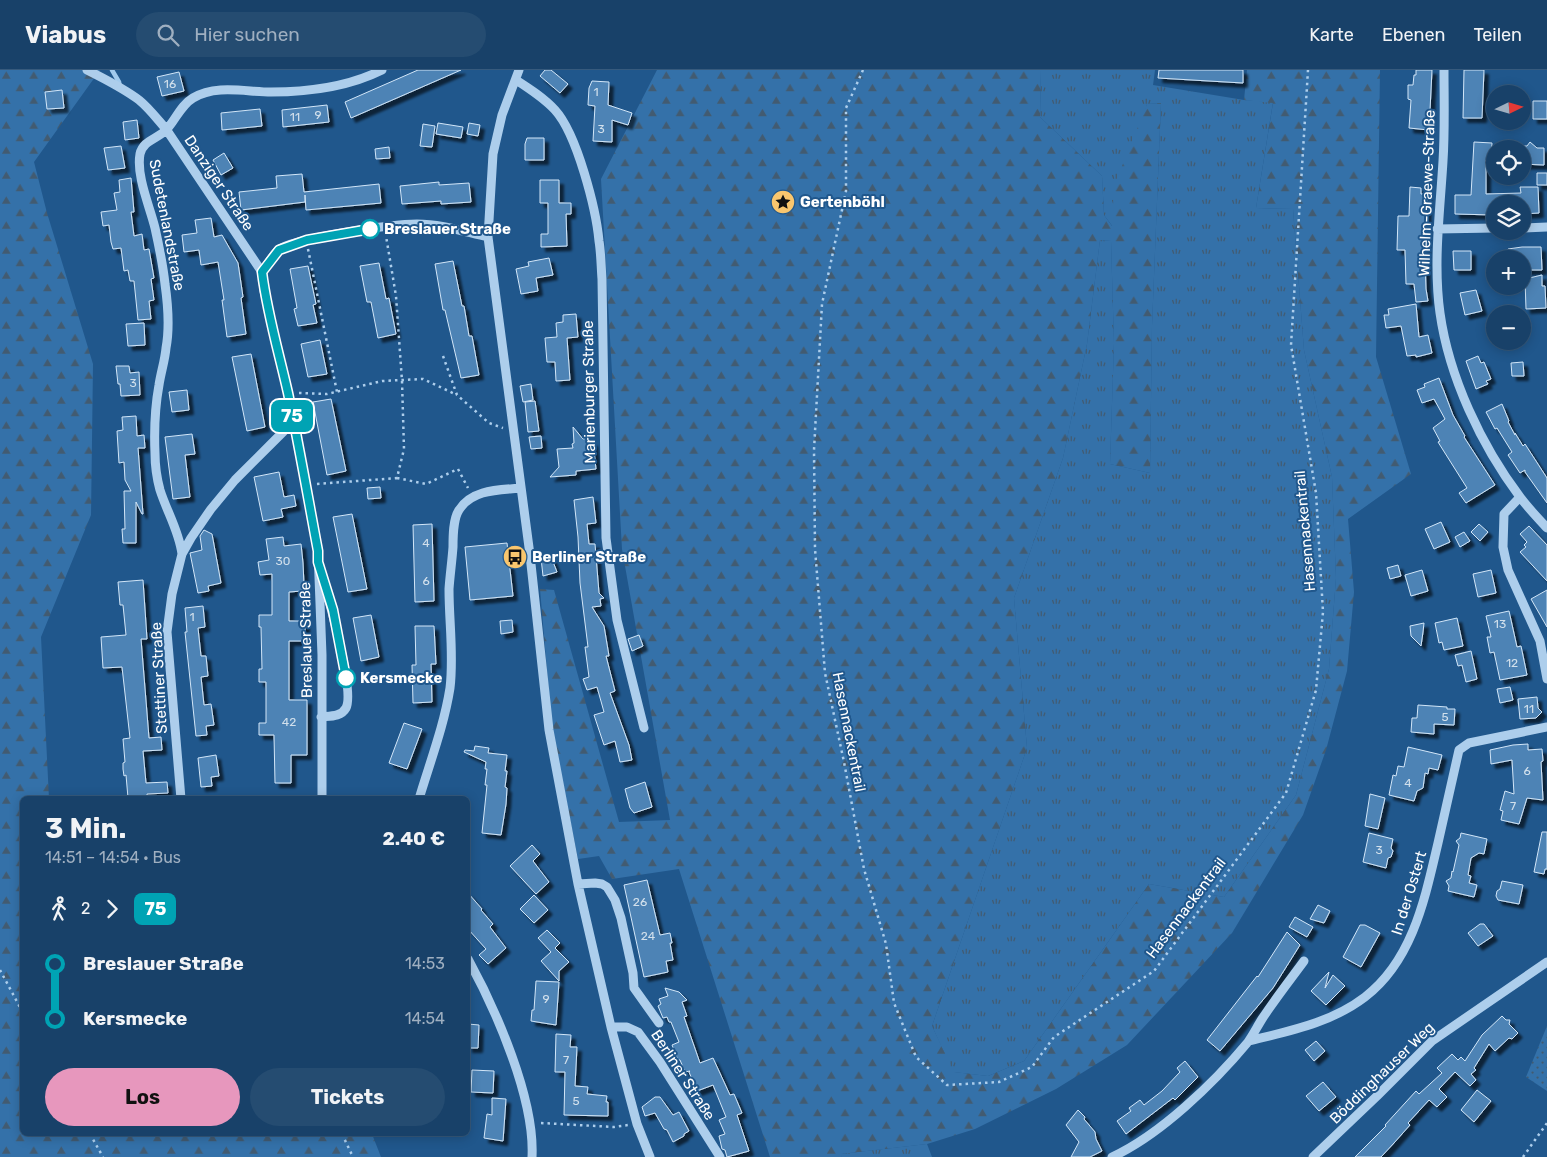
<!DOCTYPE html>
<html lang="de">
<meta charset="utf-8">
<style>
body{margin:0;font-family:Rubik,sans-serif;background:#254c71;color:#f1f3f6;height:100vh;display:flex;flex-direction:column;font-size:19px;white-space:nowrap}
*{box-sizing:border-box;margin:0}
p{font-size:16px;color:#9fafc0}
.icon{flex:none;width:28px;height:28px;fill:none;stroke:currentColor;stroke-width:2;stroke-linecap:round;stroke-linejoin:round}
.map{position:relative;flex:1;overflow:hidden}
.sheet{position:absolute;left:20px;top:726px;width:450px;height:340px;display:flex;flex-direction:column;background:#184169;border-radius:8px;box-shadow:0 2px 12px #0003,0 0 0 1px #365a7d}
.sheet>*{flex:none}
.badge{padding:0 10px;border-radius:8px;font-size:18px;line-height:32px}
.needle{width:32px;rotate:85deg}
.controls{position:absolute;left:1486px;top:15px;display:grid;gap:10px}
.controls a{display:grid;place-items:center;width:45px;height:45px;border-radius:50%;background:#184169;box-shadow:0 2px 12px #0003,0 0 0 1px #365a7d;font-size:25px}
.map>.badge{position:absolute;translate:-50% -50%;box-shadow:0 0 0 2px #fff}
.legs{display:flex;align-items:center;gap:8px;height:55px;padding:0 25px;font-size:16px}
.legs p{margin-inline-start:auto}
.head{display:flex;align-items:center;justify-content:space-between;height:85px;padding:0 25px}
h1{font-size:28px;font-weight:700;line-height:38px}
.action{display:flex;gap:10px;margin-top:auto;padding:10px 25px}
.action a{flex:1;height:58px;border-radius:30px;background:#e797bd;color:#111;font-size:20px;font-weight:700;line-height:58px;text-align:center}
.action a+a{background:#254c71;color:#f1f3f6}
ul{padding:0 25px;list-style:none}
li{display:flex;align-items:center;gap:18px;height:55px;font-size:19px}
li i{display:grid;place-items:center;width:8px;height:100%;margin:0 6px;background:currentColor}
li i::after{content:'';width:12px;height:12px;margin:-6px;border:4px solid;border-radius:50%;background:#184169}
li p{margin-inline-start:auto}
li:first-child i{background:linear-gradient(#0000 50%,currentColor 0)}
li:last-child i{background:linear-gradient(currentColor 50%,#0000 0)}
header{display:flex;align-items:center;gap:30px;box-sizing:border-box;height:70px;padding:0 25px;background:#184169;border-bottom:1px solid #365a7d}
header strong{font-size:24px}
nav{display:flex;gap:28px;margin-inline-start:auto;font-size:18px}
.search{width:350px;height:45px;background:#254c71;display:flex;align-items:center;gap:12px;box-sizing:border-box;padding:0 18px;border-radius:28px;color:#9fafc0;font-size:19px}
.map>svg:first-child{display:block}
</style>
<header>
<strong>Viabus</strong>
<div class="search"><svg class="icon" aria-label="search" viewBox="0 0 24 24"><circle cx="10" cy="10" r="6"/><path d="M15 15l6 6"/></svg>Hier suchen</div>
<nav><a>Karte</a><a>Ebenen</a><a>Teilen</a></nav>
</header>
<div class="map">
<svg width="1547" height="1087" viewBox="0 0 1547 1087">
<defs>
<pattern id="grass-tufts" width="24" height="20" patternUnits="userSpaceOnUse" patternTransform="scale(1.25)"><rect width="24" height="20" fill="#3471a9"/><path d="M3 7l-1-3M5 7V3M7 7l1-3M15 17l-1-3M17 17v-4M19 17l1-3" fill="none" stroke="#425b71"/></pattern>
<pattern id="forest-firs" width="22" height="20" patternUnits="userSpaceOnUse" patternTransform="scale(1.25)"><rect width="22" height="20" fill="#3471a9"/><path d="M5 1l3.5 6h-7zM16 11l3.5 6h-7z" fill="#425b71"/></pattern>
<pattern id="park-dots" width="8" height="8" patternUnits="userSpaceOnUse" patternTransform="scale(1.25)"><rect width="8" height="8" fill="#3471a9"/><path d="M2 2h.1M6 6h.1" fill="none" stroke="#425b71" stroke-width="1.8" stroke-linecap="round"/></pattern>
<filter id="shadow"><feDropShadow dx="4.5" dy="4.5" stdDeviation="1" flood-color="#0009"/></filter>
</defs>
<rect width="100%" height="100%" fill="#20578c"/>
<!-- grass -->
<path fill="url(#grass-tufts)" d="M1041,0H1155L1153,15L1244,30L1273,32L1256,138L1293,139L1304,280L1332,407L1336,508L1329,599L1296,725L1224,827L1149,814L1024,991L988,1006L953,1002L932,956L1027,678L1014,528L1063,388L1087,274L1100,170L1111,171L1114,273L1110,394L1150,403L1152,256L1161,33L1147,34L1113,157L1104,145L1102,106L1040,47Z
M927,1074L932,1087H842L840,1084Z"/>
<!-- forest -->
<path fill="url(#forest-firs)" d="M0,0H100L34,92L47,143L93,294L91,445L41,567L49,729H22V1064H372L381,1087H0Z
M657,0H1041L1040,47L1102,106L1104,145L1112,156L1114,116L1147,34L1161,33L1152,256L1150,403L1110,394L1114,273L1111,171L1100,170L1087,274L1063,388L1014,528L1027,678L932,956L954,1002L988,1006L1024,991L1149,814L1224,827L1296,725L1329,599L1336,508L1332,407L1304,280L1293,139L1256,138L1273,33L1244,30L1247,0H1380L1376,287L1411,404L1348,449L1354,522L1347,601L1326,680L1303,745L1232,863L1127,975L1056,1019L975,1059L927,1074L841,1084L842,1087H770L679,799L612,809L599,786L578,789L552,658L540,519L554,520L619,752L670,750L622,479L601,109Z"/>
<!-- park -->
<path fill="url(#park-dots)" d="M1547,956V1021L1526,1007Z"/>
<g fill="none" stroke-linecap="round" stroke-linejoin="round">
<!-- stream -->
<path stroke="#a1caed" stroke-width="4.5" d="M112,0L119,12L120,17"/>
</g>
<!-- building -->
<path fill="#4d83b5" stroke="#d2e6f8" filter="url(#shadow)" d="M418,0H461L351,48L345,32Z
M545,0H551L568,14L560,23L540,6Z
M1159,0H1243V13L1158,8Z
M1416,0H1432L1429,60L1409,58L1411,30L1408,29V15H1413L1414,5H1416Z
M1464,0H1484L1482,48H1463Z
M179,2L184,21L162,26L157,7Z
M592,11L609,12L608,35L632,43L628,55L612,50V72L593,71L595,36L588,35L589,18Z
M62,20L64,38L47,39L45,22Z
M1533,31H1547V49H1533Z
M327,35L329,52L283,57L282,40Z
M260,39L262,56L222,60L221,43Z
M137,50L139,68L125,70L123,52Z
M438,53L463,57L461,68L436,64Z
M469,53L480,55L478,66L467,64Z
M423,54L435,56L432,77L420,76Z
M527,68H544V90H525V74Z
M1474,72L1492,73L1491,91L1486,90V124L1521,123L1520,117H1538L1539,143L1522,144V134H1495V145L1455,144V125H1471Z
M1530,72L1537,78H1544V95L1522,94V76H1527Z
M121,76L125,98L108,100L104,78Z
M389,77L390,88L376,89L375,79Z
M224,83L233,98L221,105L213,90Z
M1537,103H1547V115H1537Z
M302,104L304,122L379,114L381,133L306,140L305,125V132L241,140L239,122L277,118L276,106Z
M131,108L134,142H131L134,166L142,164L144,180L149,179L154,208L151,209L154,230L149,231L151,249L138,250L134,211H130L128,200L124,201L121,178L113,179L111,172L109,155L103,156L101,142L117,140L114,123L120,122L119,110Z
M540,110H559V133H571V144H566L567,176L541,177V164H548V133H540Z
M439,112V115L469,113L471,132L441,134V131L402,134L400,116Z
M1410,117L1421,118V124H1427L1425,188L1426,219L1428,231L1416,232L1414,214H1406L1405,180H1397L1398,146H1409Z
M211,148L214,167L222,165L238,193L243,227L241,228L246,264L227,267L222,230H224L218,192L201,195L199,180L184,182L182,165L197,163L195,150Z
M1522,177H1541L1542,200H1523L1522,189H1508V179Z
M1453,181H1471V200H1454Z
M549,188L553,205L536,208L538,221L521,224L516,199L529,196L528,192Z
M453,191L462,236H464L469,266H472L479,305L461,308L445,240H443L435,194Z
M379,193L386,229L389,228L396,264L378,268L371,232H367L360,196Z
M308,196L316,234L313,235L317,253L298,256L294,239L297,238L290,199Z
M1542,205V216H1545L1546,238L1526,239L1525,209Z
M1476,220L1482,241L1465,245L1460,223Z
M1416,234L1419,267L1428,265L1432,283L1416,287V285L1407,286L1401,256L1386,258L1384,245H1389L1388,239Z
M576,244L578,267L567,268L570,310L556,311L555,292H547L545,268L557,267L556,253L563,252V245Z
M144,253L145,275L128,276L126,254Z
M320,270L327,304L308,307L301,274Z
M251,284L265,357L247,361L232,287Z
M1478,286L1481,293L1484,292L1491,309L1486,311L1488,314L1476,319L1466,291Z
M1523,292L1524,306H1512L1511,293Z
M116,296H129L130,303L139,302L140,325L121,326L120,314H118Z
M1439,308L1453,345L1465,366L1464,367L1495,415L1466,433L1459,423L1467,418L1438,372L1440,371L1433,358L1445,349L1434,329L1422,333L1417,320L1425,317L1424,314Z
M531,314L533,330L523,332L520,316Z
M187,320L189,340L172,342L169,322Z
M331,329L346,401L327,405L313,332Z
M535,331L539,361L528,362L525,332Z
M1502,334L1509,351L1508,352L1515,365V363L1523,376L1525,374L1547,408V433L1525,402V400L1520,403L1508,385L1512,382L1497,358L1495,359L1486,342Z
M136,346L137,366L144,365L145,378H138L143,444H142L136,432V473H123L122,459H125L124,421H131L125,410L124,392L119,393L117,361L123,360L122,347Z
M573,357L583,369L588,368L589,372H593L596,399L576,401V405L550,407L559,397L557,379L573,378L572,374L574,373Z
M192,364L195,384L185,385L190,427L173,429L165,367Z
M541,366L542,378L531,379L529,367Z
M279,402L284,427L294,425L296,436L281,439L283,447L263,451L254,407Z
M380,417L381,428L368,429L367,418Z
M593,427L596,453L587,454L589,474H595L599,523L604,528L600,529L601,536L592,537L604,556L609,586H606L615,621L610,623L629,675L632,690L620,692L615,671L604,675L594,645L604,642L597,617L587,620L583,609L589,607L585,577H588L580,513L578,467L574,430Z
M352,444L367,519L348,522L333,447Z
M1441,452L1450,472L1434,479L1425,459Z
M432,454L434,531L415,532L413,455Z
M1479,454L1488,462L1480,471L1471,462Z
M1529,456L1547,475V511L1520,482L1526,477L1524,475L1527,472L1520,464Z
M204,460L212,464L221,513L208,516L209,521L198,523L190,483L202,480L200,466Z
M1464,462L1470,471L1460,477L1455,467Z
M283,467L284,476L301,474L303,493L304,515H301L302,521L289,522V551H305V571H289V630H307V685H291V713H275L274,665H259V653H266V612H259V599H262L261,557H259V545H272V504L260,505L258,492L269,490L266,469Z
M507,473L513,526L470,530L465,477Z
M550,484L557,502L543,506L541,488Z
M1398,495L1401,506L1390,509L1387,498Z
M1422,500L1428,521L1411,526L1405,505Z
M1491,500L1496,523L1478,527L1473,504Z
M143,510L147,569H141L149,668L161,667L162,680L143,681L146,713L167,712L168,723L147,724V727L128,728L126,705L124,706L123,699V693L125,692L123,669L130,668L122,597L103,598L101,567L126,565L123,535H120L118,512Z
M1547,520V557L1531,529Z
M203,536L205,557L198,558L201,586H206L208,606L201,607L204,635L211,634L214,655L206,656L207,665L196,666L185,562H187L185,538Z
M1509,541L1517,577L1521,576L1527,605L1500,610L1494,582L1490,583L1487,567H1491L1486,546Z
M371,545L379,587L361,591L353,548Z
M1457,548L1463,576L1444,580L1442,572L1439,573L1435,553Z
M512,550L513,562L501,564L500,551Z
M1424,553L1423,562L1421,576L1411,566L1410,556Z
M415,556H434L436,594H431L432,632L413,633L412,595H416Z
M639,565L643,576L632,581L628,569Z
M1471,581L1477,609L1466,612L1462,595L1458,596L1455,585Z
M1510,617L1513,630L1500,633L1497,619Z
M1537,627L1538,638L1542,642L1536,648L1520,649L1518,629Z
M1418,635L1447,637V639H1455L1454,655L1434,654V664L1411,662L1412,648H1417Z
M404,653L422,659L407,699L389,693Z
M1528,674V680L1542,679L1543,691L1541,692L1543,730L1527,728L1519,754L1501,750L1503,741L1500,740L1505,721L1514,724L1512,690L1491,694L1490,680L1513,675Z
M475,676L489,678L488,683L507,685L505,701H507L505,717L507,718L506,734L501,765L482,763L487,715H485L487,699H485L486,692L464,682L465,680L474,681Z
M1408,677L1442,685L1438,700L1429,698L1428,704L1425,703L1423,718L1417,721L1414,731L1389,725L1393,705L1396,706L1398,696L1404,697Z
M216,685L219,706L211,707L212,716L201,717L198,688Z
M645,712L652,737L634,743L630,738L625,719Z
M1370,724L1385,728L1378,759L1365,756Z
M1542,762H1547V799H1545L1544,804L1534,802Z
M1369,763L1393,769L1391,778L1393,781L1391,787L1388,788L1386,798L1363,792Z
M1461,763L1487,769L1484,784L1479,783L1471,788L1468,805L1471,806L1469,813L1477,815L1474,827L1448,821L1449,816L1446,811L1451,808L1452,801L1453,802L1459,775L1456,771L1460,768Z
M532,775L540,784L533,791L549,812L536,824L510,796Z
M647,810L660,865L670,863L672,873H670L673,890L666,891L668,902L644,907L624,815Z
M1502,811L1523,815L1519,834L1498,830L1496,826L1497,821L1500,819Z
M468,823L482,839L481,840L493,854L490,857L506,878L488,894L479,885L486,879L468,859Z
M534,825L548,840L534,853L520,839Z
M1318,835L1330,841L1324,853L1310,849Z
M1295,847L1313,857L1307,867L1289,857Z
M1480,854H1484L1493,866L1478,876L1468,863Z
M1360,855H1365L1380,863L1361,897L1343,887Z
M547,860L560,873L555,878L569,892L559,901V911L541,891L551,882L538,868Z
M1287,862L1300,875L1273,918L1220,981L1207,970L1257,906L1258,907Z
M1329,902L1325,918L1333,905L1345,916L1326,935L1311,921Z
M536,911L559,912L556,955L531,951L532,940H534Z
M665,918L679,922L687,930L682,932L687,946L684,947L700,993L713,988L730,1025L734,1024L742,1043L737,1045L749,1081L727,1087L725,1080L722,1079L719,1066L725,1064L719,1050L726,1047L713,1015L697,1021L689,1002L690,1001L685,1002L680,990H678L672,975L679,972L671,952H669L667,947L663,948L658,936L661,934L659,929L668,926Z
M1502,946L1506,950H1510L1509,954L1518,963L1512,969L1509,968L1495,981L1489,974L1474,998L1476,1000L1471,1004L1476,1010L1470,1016L1455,1002L1439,1019L1447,1027L1437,1037L1429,1030L1408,1053L1410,1055L1394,1073L1381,1087H1355L1386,1056L1385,1055L1416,1021L1419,1024L1442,1003L1437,998L1452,984L1458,990L1461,987L1465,991L1482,965Z
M468,954L479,955L478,978H468Z
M556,964L571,965L570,977H577L575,1016L588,1017L587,1024L607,1026L606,1032H608V1046L564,1045L565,1002H555Z
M1316,971L1325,981L1314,991L1305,980Z
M1185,991L1198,1007L1175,1030L1173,1028L1126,1064L1117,1051L1131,1041L1129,1038L1140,1030L1144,1035L1162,1021L1180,1002L1177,998Z
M472,1000L494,1001L493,1023L471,1022Z
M1323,1012L1336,1027L1319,1041L1306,1026Z
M1477,1020L1491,1031L1474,1052L1461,1040Z
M655,1027H660L673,1045L679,1042L689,1061L684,1064V1066L673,1072L667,1060L664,1059L655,1043L645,1046L642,1037Z
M492,1028L506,1029L503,1071L484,1068L487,1044L492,1045Z
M1078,1040L1085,1047L1084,1049L1095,1062L1096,1069L1102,1081L1090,1087H1071L1079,1072L1066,1055Z"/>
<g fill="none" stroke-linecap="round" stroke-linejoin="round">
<!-- path -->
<path stroke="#adceec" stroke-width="2.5" stroke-dasharray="2.5 4" stroke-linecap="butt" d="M863,0L846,38V121L822,234L814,380L815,479L825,603L844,692L864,799L886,874L894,933L916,987L947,1015L999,1012L1032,997L1054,967L1154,901L1286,723L1316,620L1323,542L1316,423L1291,275L1308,0
M308,179L337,322
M443,286L457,325L489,353L503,358
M299,323L327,324L382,311L423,309L457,325
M397,408L426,414L458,399L468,418
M317,414L397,408L404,379L402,311L396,226L386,166
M0,900L22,941
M541,1053L614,1057L628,1055
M90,1064L103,1087
M342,1064L353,1087
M1523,1087L1547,1053"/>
<!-- minor -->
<path stroke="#adceec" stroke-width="9" d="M87,0C105,9 123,18 139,30C149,38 158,50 166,59L262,202
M519,0L502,45L493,84L488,167L530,485L549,660L578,814L611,957L637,1054L650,1087
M1444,0C1444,30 1445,61 1443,91C1440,142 1433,193 1440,243C1449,307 1481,375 1520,427C1528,438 1538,448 1547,458
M516,10C530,19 544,28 555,40C577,64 596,139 599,171C601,183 601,196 602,209L606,468L617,550L644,658
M1522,158L1547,157
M1437,159L1495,158
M1520,427L1504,444L1503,477L1508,500L1540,571L1547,609
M182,484C179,461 167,442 160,420C157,409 155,394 155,383C154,360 155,337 159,315C161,302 165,290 166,278C170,257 168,235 165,214C163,195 159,176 155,158C150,137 136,106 140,84C143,70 158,69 167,59C176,49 181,35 193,28C216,14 246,22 271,22C309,22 348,17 382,0
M321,647C330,646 341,647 346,638C355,621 328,526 321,504
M181,729L167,562L172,524L182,484L191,468L211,439L235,410L283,362L289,355L292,347
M322,729V585L318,481L288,322L264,221L262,202C267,195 272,186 278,180C293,168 395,154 417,154C441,154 465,162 488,167
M419,729C430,692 444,656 450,618C454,586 449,552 449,519C450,505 452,491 453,477C453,466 453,449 459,440C472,419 500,420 521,418
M578,814L595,813L602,814L607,817L615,830L621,848L633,903L634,918L659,953
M468,889C496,940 535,1029 532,1087
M611,957H627L638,962L660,992L720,1087
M1249,971C1289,961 1331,953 1365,927C1413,890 1425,828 1438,773C1445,742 1452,711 1459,680L1469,673L1547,657
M1112,1087C1160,1065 1214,1013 1248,972C1253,965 1257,957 1262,949C1275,929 1290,910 1304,891
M1313,1087L1377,1026L1432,971L1547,892"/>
</g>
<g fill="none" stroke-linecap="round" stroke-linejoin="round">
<!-- line-1 casing -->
<g stroke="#fff" stroke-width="11">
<path id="line-1" d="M346,608L333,540L318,492V481C308,428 299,375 288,323C279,283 267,243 262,202L279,180L307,170L370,159"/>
</g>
<!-- line-1 -->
<use href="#line-1" stroke="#00a3b4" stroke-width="8"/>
</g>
<!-- icons -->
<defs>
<g id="sight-disc" transform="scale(1.25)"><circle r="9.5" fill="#f9c66e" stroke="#20578c"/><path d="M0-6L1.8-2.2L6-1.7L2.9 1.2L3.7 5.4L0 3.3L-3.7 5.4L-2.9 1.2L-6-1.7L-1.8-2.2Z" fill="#111"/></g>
<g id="bus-disc" transform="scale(1.25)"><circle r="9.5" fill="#f9c66e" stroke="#20578c"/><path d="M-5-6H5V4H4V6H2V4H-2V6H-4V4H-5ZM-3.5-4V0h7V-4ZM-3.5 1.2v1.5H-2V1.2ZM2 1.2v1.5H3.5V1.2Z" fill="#111"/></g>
</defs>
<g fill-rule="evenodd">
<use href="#sight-disc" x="783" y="132"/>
<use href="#bus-disc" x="515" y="487"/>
</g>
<!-- markers -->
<g fill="#fff" stroke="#00a3b4" stroke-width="2.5">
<circle cx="370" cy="159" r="9"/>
<circle cx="346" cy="608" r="9"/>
</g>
<g text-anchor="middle" stroke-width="4" stroke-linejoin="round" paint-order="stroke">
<!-- number labels -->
<g font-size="12" fill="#d2e0ec">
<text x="170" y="18">16</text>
<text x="596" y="26">1</text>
<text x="318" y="49">9</text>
<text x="295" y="51">11</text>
<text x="601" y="63">3</text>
<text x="133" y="317">3</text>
<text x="426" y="477">4</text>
<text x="283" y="495">30</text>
<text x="426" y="515">6</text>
<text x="192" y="551">1</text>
<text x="1500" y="558">13</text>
<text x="1512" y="597">12</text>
<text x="1529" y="643">11</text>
<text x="1445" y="651">5</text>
<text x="289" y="656">42</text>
<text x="1527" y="705">6</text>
<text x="1408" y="717">4</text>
<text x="1513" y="740">7</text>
<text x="1379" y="784">3</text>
<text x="640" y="836">26</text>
<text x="648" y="870">24</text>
<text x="546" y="933">9</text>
<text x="566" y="994">7</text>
<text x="576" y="1035">5</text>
</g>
<!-- street labels -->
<g font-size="15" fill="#fff" stroke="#20578c">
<text transform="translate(219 113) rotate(56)" y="5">Danziger Straße</text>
<text transform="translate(1427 123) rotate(-88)" y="5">Wilhelm-Graewe-Straße</text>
<text transform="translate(167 155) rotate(79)" y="5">Sudetenlandstraße</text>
<text transform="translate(589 322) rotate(-91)" y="5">Marienburger Straße</text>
<text transform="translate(1305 461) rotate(-95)" y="5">Hasennackentrail</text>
<text transform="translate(306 570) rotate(-91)" y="5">Breslauer Straße</text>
<text transform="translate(159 608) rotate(-93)" y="5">Stettiner Straße</text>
<text transform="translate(849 662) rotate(79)" y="5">Hasennackentrail</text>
<text transform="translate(1409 823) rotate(-73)" y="5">In der Ostert</text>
<text transform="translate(1186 838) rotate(-53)" y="5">Hasennackentrail</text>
<text transform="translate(1382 1003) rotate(-44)" y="5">Böddinghauser Weg</text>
<text transform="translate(683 1005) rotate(57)" y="5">Berliner Straße</text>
</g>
<!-- poi labels -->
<g font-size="15" font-weight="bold" fill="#fff" stroke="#20578c" text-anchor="start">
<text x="800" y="137">Gertenböhl</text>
<text x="532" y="492">Berliner Straße</text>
</g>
<!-- stop labels -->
<g font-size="15" font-weight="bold" fill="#fff" stroke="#20578c" text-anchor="start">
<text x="384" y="164">Breslauer Straße</text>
<text x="360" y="613">Kersmecke</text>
</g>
</g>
</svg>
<div class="controls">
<a><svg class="needle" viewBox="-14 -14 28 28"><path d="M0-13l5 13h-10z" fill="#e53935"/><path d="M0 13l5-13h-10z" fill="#9fafc0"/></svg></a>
<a><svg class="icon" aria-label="locate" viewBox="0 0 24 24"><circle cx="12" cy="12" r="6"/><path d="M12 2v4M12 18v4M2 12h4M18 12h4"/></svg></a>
<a><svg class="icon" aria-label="layers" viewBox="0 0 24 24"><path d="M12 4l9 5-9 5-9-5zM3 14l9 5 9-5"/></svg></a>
<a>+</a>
<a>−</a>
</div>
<b class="badge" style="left:292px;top:346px;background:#00a3b4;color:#fff">75</b>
<section class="sheet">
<div class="head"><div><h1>3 Min.</h1><p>14:51 – 14:54 · Bus</p></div><b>2.40 €</b></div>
<div class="legs"><svg class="icon" aria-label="walk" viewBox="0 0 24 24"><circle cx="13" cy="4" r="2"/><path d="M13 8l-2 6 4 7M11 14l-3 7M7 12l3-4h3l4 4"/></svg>2<svg class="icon" aria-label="forward" viewBox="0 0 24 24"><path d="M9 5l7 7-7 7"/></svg><b class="badge" style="background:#00a3b4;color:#fff">75</b></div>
<ul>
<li><i style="color:#00a3b4"></i><b>Breslauer Straße</b><p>14:53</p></li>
<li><i style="color:#00a3b4"></i><b>Kersmecke</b><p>14:54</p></li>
</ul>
<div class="action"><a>Los</a><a>Tickets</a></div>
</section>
</div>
